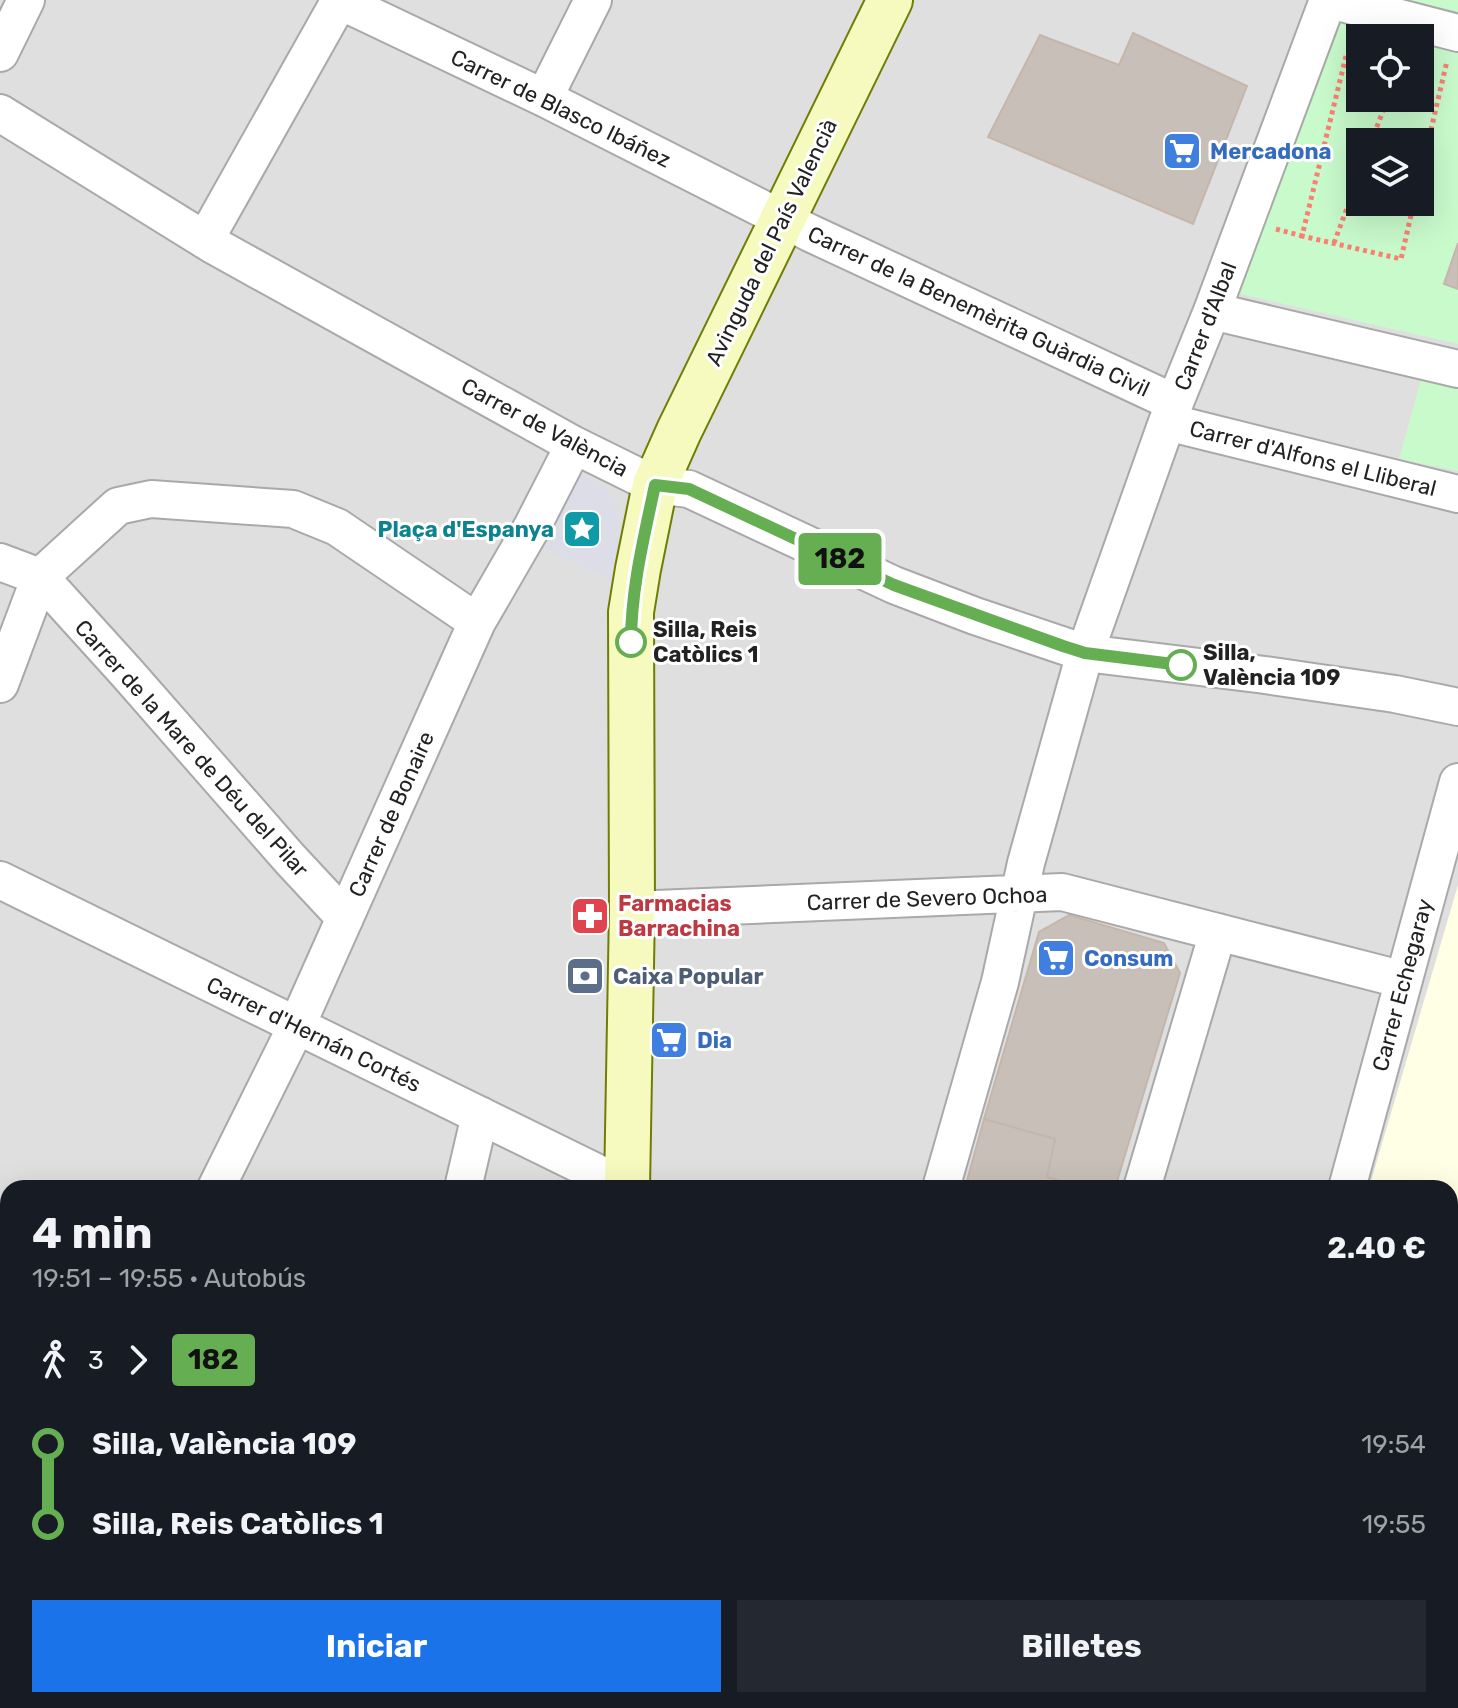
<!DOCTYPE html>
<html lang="es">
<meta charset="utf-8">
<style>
body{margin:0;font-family:Rubik,sans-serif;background:#242831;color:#f1f3f6;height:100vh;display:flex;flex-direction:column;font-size:30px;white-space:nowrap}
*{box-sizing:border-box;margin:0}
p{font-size:26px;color:#9ea1a6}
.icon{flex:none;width:44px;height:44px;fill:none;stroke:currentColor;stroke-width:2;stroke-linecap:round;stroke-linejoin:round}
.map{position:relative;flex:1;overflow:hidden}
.drawer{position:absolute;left:0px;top:1180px;width:1458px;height:528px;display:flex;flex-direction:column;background:#171b24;border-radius:24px 24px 0 0;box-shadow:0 8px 32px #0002}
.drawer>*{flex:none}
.badge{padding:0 16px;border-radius:6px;font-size:28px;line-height:52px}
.tools{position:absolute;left:1346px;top:24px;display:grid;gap:16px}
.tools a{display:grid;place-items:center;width:88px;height:88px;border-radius:0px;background:#171b24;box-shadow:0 8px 32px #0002;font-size:40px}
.map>.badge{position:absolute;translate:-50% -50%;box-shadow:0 0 0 4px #fff}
.legs{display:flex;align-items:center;gap:12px;height:88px;padding:0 32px;font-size:26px}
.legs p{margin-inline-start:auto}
.head{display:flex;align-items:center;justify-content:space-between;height:136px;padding:0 32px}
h1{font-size:44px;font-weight:700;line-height:60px}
.action{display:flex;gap:16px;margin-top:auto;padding:16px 32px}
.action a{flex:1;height:92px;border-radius:0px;background:#1a73e8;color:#fff;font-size:32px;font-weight:700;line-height:92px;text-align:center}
.action a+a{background:#242831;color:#f1f3f6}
ul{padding:0 32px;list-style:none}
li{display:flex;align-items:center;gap:28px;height:80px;font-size:30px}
li i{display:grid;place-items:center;width:12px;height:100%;margin:0 10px;background:currentColor}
li i::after{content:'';width:20px;height:20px;margin:-10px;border:6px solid;border-radius:50%;background:#171b24}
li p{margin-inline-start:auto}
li:first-child i{background:linear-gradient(#0000 50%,currentColor 0)}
li:last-child i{background:linear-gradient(currentColor 50%,#0000 0)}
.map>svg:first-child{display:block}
</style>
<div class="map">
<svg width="1458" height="1708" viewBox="0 0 1458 1708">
<rect width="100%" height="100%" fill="#f2efe9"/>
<!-- residential -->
<path fill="#e0dfdf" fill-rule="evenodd" d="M0,0H1458V1708H0ZM1360,38H1420V98H1360ZM1360,142H1420V202H1360ZM8,1188H1450V1700H8Z"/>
<!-- education -->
<path fill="#ffffe5" d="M1458,885V1554L1450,1551V1188H1369Z"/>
<!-- park -->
<path fill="#c8facc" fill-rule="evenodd" d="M1336,0H1458V344L1223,290ZM1360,38H1420V98H1360ZM1360,142H1420V202H1360Z
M1421,380L1458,389V471L1399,459Z
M1450,1548L1458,1551V1708H1190L1174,1700H1450Z
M0,1644L8,1647V1700H116L133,1708H0Z"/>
<!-- plaza -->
<path fill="#dddde8" d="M575,475H582L606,488L618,503V546L611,580L540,548Z"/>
<!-- building -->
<path fill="#c7bfb8" stroke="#c4b6ab" stroke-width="2" d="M1133,33L1247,86L1193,224L988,137L1040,35L1119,65Z
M1458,243V289L1444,284Z
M1069,915L1164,943L1180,973L1115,1188H1085L1047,1177L1055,1139L984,1119L1039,932Z
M984,1119L1055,1139L1047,1177L1085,1188H965Z
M1458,1279V1421L1453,1420L1450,1428V1304Z
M707,1700H755L752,1708H724Z
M755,1700H847L843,1708H752Z
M847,1700H889L887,1708H843Z"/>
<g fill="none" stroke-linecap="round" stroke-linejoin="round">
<!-- street casing -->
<g stroke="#a9a9a9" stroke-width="40">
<path id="street" d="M338,0L544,98L810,233L1175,403
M1330,0L1458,33
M0,53L26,0
M544,98L593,0
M0,113L213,245L574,445L655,485L689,489L894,585L975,616L1085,653L1265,675L1395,694L1458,707
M205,240L340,0
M1212,311L1458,369
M1167,422L1458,494
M0,562L40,577L127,673L290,859L345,918
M0,684L40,577L118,506L151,499L293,509L337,527L477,622
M0,880L628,1188
M632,910L1062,892L1404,980
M216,1188L297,1025L477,622L532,527L574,445
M463,1188L480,1115
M941,1188L1000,982L1026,863L1085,653L1167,422L1212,311L1328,0
M1142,1188L1218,932
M1347,1188L1458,782
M0,1272L8,1275
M0,1542L8,1545
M0,1619L8,1602
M460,1700L477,1708
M651,1700L669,1708
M1095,1700L1113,1708
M1020,1708L1021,1700"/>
</g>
<!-- secondary casing -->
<g stroke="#707d05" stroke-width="48">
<path id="secondary" d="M627,1188L632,910L631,612L638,569L655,485L679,431L890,0
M378,1708L389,1700"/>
</g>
<!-- path -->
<path stroke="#fa8072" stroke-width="5" stroke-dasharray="4 4" stroke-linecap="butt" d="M1346,56L1302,236L1401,259L1414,202
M1371,142L1388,98
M1420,177L1447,61
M1276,229L1302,236
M1334,243L1360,173
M1450,1580L1458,1584
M1450,1670L1458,1666
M1251,1700L1265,1708
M1390,1708L1403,1700"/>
<!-- street -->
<use href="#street" stroke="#fff" stroke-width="36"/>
<!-- secondary -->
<use href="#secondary" stroke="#f7fabf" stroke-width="44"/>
</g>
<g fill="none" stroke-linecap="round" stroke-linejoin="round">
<!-- line-1 casing -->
<g stroke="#fff" stroke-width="18">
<path id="line-1" d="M631,642C631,589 644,537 655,485L689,489L894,585L1063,646L1085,653L1181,665"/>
</g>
<!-- line-1 -->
<use href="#line-1" stroke="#66ae52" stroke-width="12"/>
</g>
<!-- icons -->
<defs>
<g id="supermarket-square" transform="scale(2)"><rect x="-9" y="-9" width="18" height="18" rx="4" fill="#3f7fe0" stroke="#fff"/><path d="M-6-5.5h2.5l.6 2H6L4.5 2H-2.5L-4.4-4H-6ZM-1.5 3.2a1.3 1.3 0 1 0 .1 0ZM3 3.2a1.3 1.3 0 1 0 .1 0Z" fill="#fff"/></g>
<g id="sight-square" transform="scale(2)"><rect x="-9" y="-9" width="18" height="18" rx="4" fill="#0f9aa8" stroke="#fff"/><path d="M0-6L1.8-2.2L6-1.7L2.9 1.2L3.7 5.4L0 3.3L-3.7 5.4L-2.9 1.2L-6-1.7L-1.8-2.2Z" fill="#fff"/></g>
<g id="pharmacy-square" transform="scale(2)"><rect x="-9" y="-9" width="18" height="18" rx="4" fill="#e0444e" stroke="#fff"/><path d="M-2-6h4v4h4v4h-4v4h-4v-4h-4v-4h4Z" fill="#fff"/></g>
<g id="bank-square" transform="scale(2)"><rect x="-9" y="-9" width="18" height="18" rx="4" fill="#5c6f8a" stroke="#fff"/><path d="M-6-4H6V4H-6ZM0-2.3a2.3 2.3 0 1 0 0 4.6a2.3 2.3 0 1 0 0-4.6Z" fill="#fff"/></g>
</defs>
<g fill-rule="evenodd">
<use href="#supermarket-square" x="1182" y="151"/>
<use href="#sight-square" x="582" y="529"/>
<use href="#pharmacy-square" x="590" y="916"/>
<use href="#supermarket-square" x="1056" y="958"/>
<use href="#bank-square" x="585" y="976"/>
<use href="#supermarket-square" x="669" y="1040"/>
</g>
<!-- markers -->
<g fill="#fff" stroke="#66ae52" stroke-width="4">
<circle cx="631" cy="642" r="14"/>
<circle cx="1181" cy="665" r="14"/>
</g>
<g text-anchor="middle" stroke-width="6" stroke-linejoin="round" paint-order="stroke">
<!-- street labels -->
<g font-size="22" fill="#222" stroke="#fff">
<text transform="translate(561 108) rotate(26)" y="8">Carrer de Blasco Ibáñez</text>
<text transform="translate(771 242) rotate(-64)" y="8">Avinguda del País Valencià</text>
<text transform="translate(979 311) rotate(25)" y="8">Carrer de la Benemèrita Guàrdia Civil</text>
<text transform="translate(1205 326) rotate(-69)" y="8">Carrer d'Albal</text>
<text transform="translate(545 427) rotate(28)" y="8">Carrer de València</text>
<text transform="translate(1313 458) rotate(14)" y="8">Carrer d'Alfons el Lliberal</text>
<text transform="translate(192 748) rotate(48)" y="8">Carrer de la Mare de Déu del Pilar</text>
<text transform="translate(391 814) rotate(-66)" y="8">Carrer de Bonaire</text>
<text transform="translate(927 898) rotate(-2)" y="8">Carrer de Severo Ochoa</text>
<text transform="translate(1402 985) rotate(-75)" y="8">Carrer Echegaray</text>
<text transform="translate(314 1034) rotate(26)" y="8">Carrer d'Hernán Cortés</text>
</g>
<!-- shop labels -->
<g font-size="22" font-weight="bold" fill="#366cbe" stroke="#fff" text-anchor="start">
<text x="1210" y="159">Mercadona</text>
<text x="1084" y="966">Consum</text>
<text x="697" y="1048">Dia</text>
</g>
<!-- culture labels -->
<g font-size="22" font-weight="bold" fill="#0d838f" stroke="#fff" text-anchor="end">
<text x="554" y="537">Plaça d'Espanya</text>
</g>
<!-- stop labels -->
<g font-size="22" font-weight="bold" fill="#222" stroke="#fff" text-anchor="start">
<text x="653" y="637">Silla, Reis<tspan x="653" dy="25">Catòlics 1</tspan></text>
<text x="1203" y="660">Silla,<tspan x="1203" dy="25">València 109</tspan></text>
</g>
<!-- health labels -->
<g font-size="22" font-weight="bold" fill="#be3a42" stroke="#fff" text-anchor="start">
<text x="618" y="911">Farmacias<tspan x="618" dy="25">Barrachina</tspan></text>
</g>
<!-- service labels -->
<g font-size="22" font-weight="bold" fill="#4e5e75" stroke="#fff" text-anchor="start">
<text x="613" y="984">Caixa Popular</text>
</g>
</g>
</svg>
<div class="tools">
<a><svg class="icon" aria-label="locate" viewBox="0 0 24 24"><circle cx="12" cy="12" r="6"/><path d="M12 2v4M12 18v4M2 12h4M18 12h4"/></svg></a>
<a><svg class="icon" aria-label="layers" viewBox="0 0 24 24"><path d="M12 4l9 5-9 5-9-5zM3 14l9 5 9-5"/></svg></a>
</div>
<b class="badge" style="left:840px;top:559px;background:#66ae52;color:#111">182</b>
<section class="drawer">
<div class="head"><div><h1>4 min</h1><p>19:51 – 19:55 · Autobús</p></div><b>2.40 €</b></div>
<div class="legs"><svg class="icon" aria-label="walk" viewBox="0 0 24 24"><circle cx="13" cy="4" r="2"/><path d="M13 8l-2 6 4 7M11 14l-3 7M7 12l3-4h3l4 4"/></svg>3<svg class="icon" aria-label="forward" viewBox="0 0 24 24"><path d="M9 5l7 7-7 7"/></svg><b class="badge" style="background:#66ae52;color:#111">182</b></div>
<ul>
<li><i style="color:#66ae52"></i><b>Silla, València 109</b><p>19:54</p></li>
<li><i style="color:#66ae52"></i><b>Silla, Reis Catòlics 1</b><p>19:55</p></li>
</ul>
<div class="action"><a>Iniciar</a><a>Billetes</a></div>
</section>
</div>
